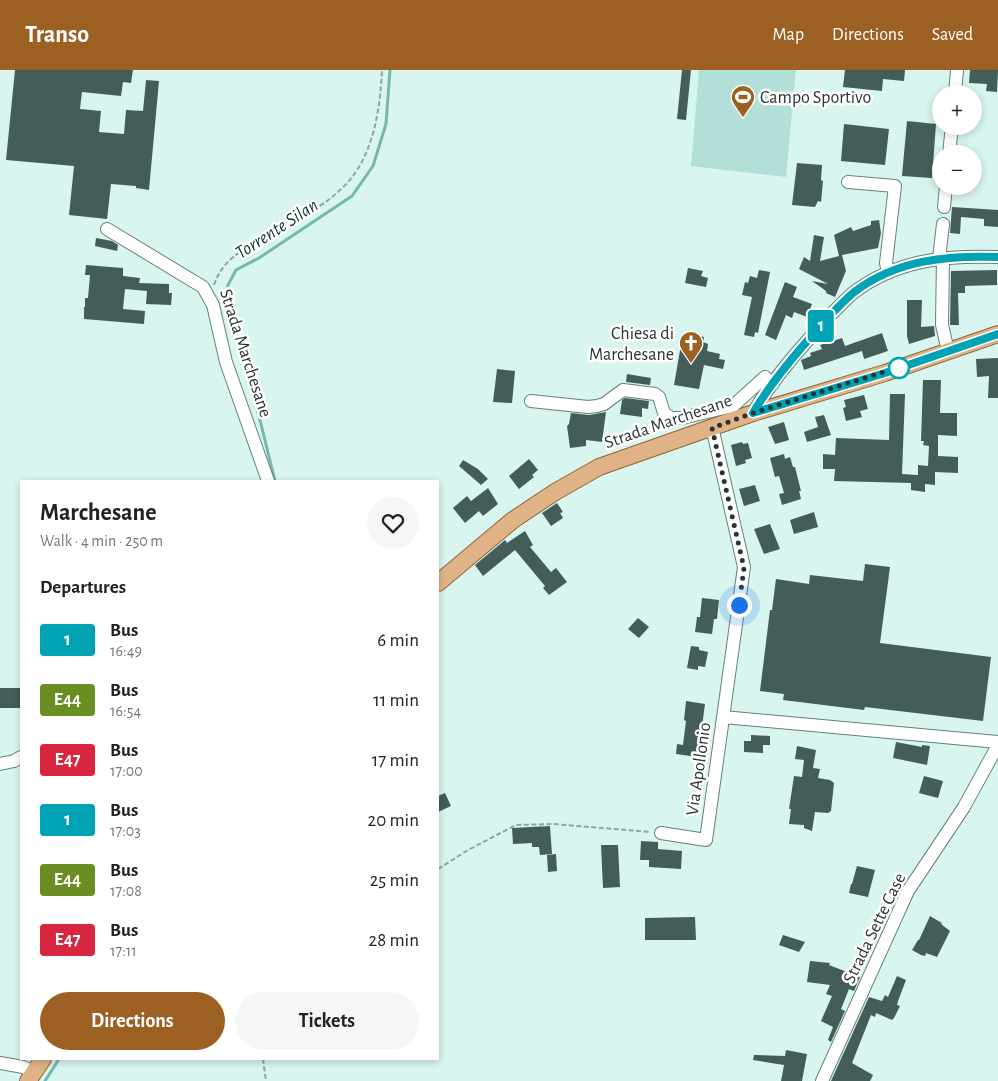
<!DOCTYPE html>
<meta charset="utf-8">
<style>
body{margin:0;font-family:"Alegreya Sans",sans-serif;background:#f6f6f6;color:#222;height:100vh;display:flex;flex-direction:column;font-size:19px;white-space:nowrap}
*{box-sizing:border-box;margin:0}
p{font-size:16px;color:#767676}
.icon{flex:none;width:28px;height:28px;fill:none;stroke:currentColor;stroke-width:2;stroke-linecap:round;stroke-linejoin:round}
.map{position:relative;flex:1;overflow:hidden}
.details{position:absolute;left:20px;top:410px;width:419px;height:580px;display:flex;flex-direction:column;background:#fff;border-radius:0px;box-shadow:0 2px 8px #0003}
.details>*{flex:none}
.badge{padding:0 10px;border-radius:4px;font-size:18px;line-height:32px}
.buttons{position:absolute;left:932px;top:15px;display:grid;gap:10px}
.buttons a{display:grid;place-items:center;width:50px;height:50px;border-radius:50%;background:#fff;box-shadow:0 2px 8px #0003;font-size:25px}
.you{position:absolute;width:25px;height:25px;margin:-12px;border:4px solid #fff;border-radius:50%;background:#1a73e8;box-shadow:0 0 0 8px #1a73e833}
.map>.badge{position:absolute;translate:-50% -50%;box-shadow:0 0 0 2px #fff}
h2{padding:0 20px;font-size:19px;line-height:45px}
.round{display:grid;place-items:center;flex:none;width:52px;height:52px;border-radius:26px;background:#f6f6f6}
.overview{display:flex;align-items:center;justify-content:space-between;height:85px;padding:0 20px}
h1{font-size:24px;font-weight:700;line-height:38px}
.cta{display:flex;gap:10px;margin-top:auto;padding:10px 20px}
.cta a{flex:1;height:58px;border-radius:30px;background:#9c6022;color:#fff;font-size:20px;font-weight:700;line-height:58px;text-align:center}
.cta a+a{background:#f6f6f6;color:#222}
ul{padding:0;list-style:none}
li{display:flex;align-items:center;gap:15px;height:60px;padding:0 20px}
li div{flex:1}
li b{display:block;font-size:19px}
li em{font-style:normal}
li .badge{min-width:55px;font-weight:700;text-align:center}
header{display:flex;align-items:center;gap:30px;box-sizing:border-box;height:70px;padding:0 25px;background:#9c6022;color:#fff}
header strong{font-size:24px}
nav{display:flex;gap:28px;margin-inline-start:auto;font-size:18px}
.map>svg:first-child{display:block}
</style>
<header>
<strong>Transo</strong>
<nav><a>Map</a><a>Directions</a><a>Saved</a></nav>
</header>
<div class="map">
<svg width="998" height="1011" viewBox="0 0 998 1011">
<rect width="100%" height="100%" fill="#d8f5f0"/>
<!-- green -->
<path fill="#b2dfd8" d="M699,0H796L786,107L691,96Z"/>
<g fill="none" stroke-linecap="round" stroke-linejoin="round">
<!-- stream -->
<path stroke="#76b8af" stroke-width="3" d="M275,411L259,346L227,235L228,215L236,200L259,188L352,126L373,96L386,54L390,0
M45,1011L59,989"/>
</g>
<!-- building -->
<path fill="#455d5a" d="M15,0H133L131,13L123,12L121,26L82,22L80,39L101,41L99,62L124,64L126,40L143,41L146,10L159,11L149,120L136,118V116L111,114L107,149L69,145L74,96L6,90Z
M682,0H691L686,50L677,49Z
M845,0H905L904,11L883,9L882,21L843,17Z
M970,0H998L997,22L986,21L987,14L969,13Z
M907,51L936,54L932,108L902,106Z
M844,54L889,59L885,95L841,91Z
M797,93L822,95L821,110L823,111L821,132L818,131L815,137L792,135Z
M952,137L998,140V157L984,156V149L961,147L960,164L950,163Z
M879,150L881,163L878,178L842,185L846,201L835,227L826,223V221L812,211L828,214L799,199L804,187L810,191L814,165L824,167L820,191L839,186L834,165L851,157L853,161L871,155V151Z
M96,168L112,171L118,175L117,181L95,176Z
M86,195L123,198V206L140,208L139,213L169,214V223H172L171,235L146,234L147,221L125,219L123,239L145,241L144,254L84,249V237H85V228H88L90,205H85Z
M688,198L703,201L701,206L708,208L706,217L685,213Z
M759,200L770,202L758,263L755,262L754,267L744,265L752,227L742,225L745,212L748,213L750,206L757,208Z
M997,200V215L965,216V223H958L959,255H950L951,201Z
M785,212L797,217L793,227L812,234L807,247L794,242L792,248L786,245L776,270L765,265Z
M907,230H922L921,257L934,256L935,266L909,274L907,266Z
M882,263L888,281L864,289L862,281L804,300L801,290L811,286L810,283L822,279L820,275L842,268L845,276Z
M695,265L704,267L703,272L708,274L707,281L720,284L719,289L725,290L723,299L704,295L699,319L674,315L682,269L693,271Z
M998,288V328H988L989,306L977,307L976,289Z
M497,299L515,301L512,333L493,332Z
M627,304L651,308L650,315L626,312Z
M923,310H941L940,343H957V366L938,365V386L958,387V403L935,402V415L925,414V422L911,420V413L834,411L835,399H823V384L835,385L836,368L889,370L890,324H905L902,404L918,405V395L928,396L929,376L923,375L924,371H921Z
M864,325L868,339L860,341L862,347L846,351L843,338L846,337L844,330Z
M625,328L649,331L648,339L642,338V347L620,344L622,330Z
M606,342L602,372L586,370V376L570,378L567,356L569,354L571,343L589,345Z
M824,345L831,365L807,372L804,362L818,357L815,347Z
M784,352L789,370L775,374L768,357Z
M742,372L743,374L748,373L752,388L745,390L746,393L736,396L731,375Z
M784,384L785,389L790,387L793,397H795L801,421H799L801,429L782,435L779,424L784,423L779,406L775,407L770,388Z
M529,389L538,400L532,405L534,407L519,419L509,406Z
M463,390L478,399L488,409L481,415L459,396Z
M755,415L760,431L744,436L739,419Z
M488,418L498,434L483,446L479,441L465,453L453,438L467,426L471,431Z
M557,433L563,442L560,443L563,448L551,456L542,443Z
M814,442L818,457L794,464L790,450Z
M770,454L780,479L764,484L754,459Z
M525,461L533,475L530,477L551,502L556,498L567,512L549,525L543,518L545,516L515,480L483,506L475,495L505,470L507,473Z
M865,494L890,497L880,573L991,587L983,651L865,637L864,640L783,630L784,624L760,621L770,540H772L776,509L809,514L810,505L863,511Z
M702,528L719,530L717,549H714L712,564L695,562L697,547H700Z
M638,548L649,557L639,568L628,559Z
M691,576L699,577V580L708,582L705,597L698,596V600L687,598Z
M0,618H21V638H0Z
M686,631L705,634L698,687L676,684L677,674L683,675L686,651L684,650Z
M751,665L770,666V675H763V683L744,682V671H751Z
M896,672L922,677V675L930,676L927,695L893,688Z
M797,676L816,680L813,698L820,699L818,708L830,710L834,713L831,741L828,743L815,742L812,761L804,758V755L789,754L791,739H789L794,706L802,707L804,690L795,689Z
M924,706L943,711L938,728L919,723Z
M445,723L451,736L438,742V726Z
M550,756L552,784L540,785L539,777H532V773L513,774L512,758Z
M641,771L658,772V779L682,781L681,799L649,797V790H640Z
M601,775H618L620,817L603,818Z
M556,784L557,801L548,802L547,785Z
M857,796L875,800L868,827L849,823L851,814H852Z
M930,846L942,853L941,854L950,861L937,887L926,883L925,886L921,885L912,880L918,870H919Z
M695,847L696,870H645V848Z
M783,865L805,872L799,882L779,875Z
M810,891L830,893L829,895L860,907L854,921L849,919L841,939L845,941L831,972L828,970L833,957L821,951L832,926L826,924L830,915L807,912Z
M897,906L906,910L898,931L897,935L900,936L894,948L892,950L876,943L875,947L871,945L852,993L873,1005L870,1011H831L869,927L882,931L885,925L888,927Z
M786,980L807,984L802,1011H781L784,995L753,990L754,985L785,986Z"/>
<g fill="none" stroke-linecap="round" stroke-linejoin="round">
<!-- minor casing -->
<g stroke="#66807c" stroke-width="14">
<path id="minor" d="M955,24L957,0
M949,84L952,56
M848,112L895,116L886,193L888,203
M944,137L946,116
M107,159L203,217L213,235L226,292L268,411
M943,188L942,255L948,281
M939,189L943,154
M531,331L588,337L597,336L604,334L623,320L655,324L659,327L664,343L671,348H682L733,336L765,307L773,314
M753,343C768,317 788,292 808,270C822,254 837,237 853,223C896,190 946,185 998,187
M723,647L998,672
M0,694L14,691L21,687
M661,763L706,770L744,497L712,357
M0,993L23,997L34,1002
M822,1011L908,821L964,737L998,675"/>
</g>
<!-- major casing -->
<g stroke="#916535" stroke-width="18">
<path id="major" d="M438,513L513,450L555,422L599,397L753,343L885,303L998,264
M28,1011L43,989"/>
</g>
<!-- path -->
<path stroke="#8fa5a2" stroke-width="2" stroke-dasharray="5 2.5" stroke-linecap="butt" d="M214,215C224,185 250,176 277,163C287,158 296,151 306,145C318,137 330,130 340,120C373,91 380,41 382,0
M438,799L468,780L516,755L553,754L651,762
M263,989L266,1011"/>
<!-- minor -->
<use href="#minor" stroke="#fff" stroke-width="12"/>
<!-- major -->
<use href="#major" stroke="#dfb386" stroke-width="16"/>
</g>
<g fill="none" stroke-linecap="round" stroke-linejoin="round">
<!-- line casing -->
<g stroke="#fff" stroke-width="11">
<path id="line" d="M998,187C947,185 895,190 853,223C837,237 822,254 808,270C788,293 768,317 753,343L885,303L998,264"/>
</g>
<!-- line -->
<use href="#line" stroke="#00a3b4" stroke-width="8"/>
<!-- walk -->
<path stroke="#283332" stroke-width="5" stroke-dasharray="0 9" d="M739,535L744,498L712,358L753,343L900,297L899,298"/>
</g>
<!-- icons -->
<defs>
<g id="stadium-pin" transform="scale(1.25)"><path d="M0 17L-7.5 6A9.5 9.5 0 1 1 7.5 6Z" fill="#9c6022" stroke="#fff"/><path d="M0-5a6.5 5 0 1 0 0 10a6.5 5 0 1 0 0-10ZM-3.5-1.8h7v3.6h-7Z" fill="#fff"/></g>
<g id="church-pin" transform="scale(1.25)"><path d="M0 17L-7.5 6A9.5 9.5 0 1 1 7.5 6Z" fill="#9c6022" stroke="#fff"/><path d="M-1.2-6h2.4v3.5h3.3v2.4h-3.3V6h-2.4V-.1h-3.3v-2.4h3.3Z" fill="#fff"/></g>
</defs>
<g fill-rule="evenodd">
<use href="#stadium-pin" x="743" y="27"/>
<use href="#church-pin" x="691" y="273"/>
</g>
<!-- markers -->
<circle fill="#fff" stroke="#00a3b4" stroke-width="2.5" cx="899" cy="298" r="10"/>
<g text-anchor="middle" stroke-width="5" stroke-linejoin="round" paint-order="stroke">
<!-- poi labels -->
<g font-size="18" fill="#283332" stroke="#fff" text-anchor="start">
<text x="760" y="33">Campo Sportivo</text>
<text x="674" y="269" text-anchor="end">Chiesa di<tspan x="674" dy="21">Marchesane</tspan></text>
</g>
<!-- street labels -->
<g font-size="18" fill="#283332" stroke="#fff">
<text transform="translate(246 283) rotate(72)" y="6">Strada Marchesane</text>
<text transform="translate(668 351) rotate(-19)" y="6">Strada Marchesane</text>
<text transform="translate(698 699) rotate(-82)" y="6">Via Apollonio</text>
<text transform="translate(874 858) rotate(-64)" y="6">Strada Sette Case</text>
</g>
<!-- water labels -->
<g font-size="19" font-style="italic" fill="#133430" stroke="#fff">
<text transform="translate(276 158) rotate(-33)" y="7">Torrente Silan</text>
</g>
</g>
</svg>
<div class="buttons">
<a>+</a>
<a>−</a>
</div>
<div class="you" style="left:739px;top:535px"></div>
<b class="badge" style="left:821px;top:256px;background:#00a3b4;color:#fff">1</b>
<section class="details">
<div class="overview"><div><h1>Marchesane</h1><p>Walk · 4 min · 250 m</p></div><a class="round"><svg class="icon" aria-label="heart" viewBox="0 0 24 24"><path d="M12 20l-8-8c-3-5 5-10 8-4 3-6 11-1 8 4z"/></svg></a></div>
<h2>Departures</h2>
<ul>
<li><span class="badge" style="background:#00a3b4;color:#fff">1</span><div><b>Bus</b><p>16:49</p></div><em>6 min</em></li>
<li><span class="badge" style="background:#6b8e23;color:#fff">E44</span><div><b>Bus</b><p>16:54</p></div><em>11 min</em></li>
<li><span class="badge" style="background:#d7263d;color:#fff">E47</span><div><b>Bus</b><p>17:00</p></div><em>17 min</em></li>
<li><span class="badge" style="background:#00a3b4;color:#fff">1</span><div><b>Bus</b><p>17:03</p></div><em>20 min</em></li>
<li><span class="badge" style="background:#6b8e23;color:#fff">E44</span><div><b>Bus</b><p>17:08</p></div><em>25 min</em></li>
<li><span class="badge" style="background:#d7263d;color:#fff">E47</span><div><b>Bus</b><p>17:11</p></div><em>28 min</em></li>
</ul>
<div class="cta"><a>Directions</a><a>Tickets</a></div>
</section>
</div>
